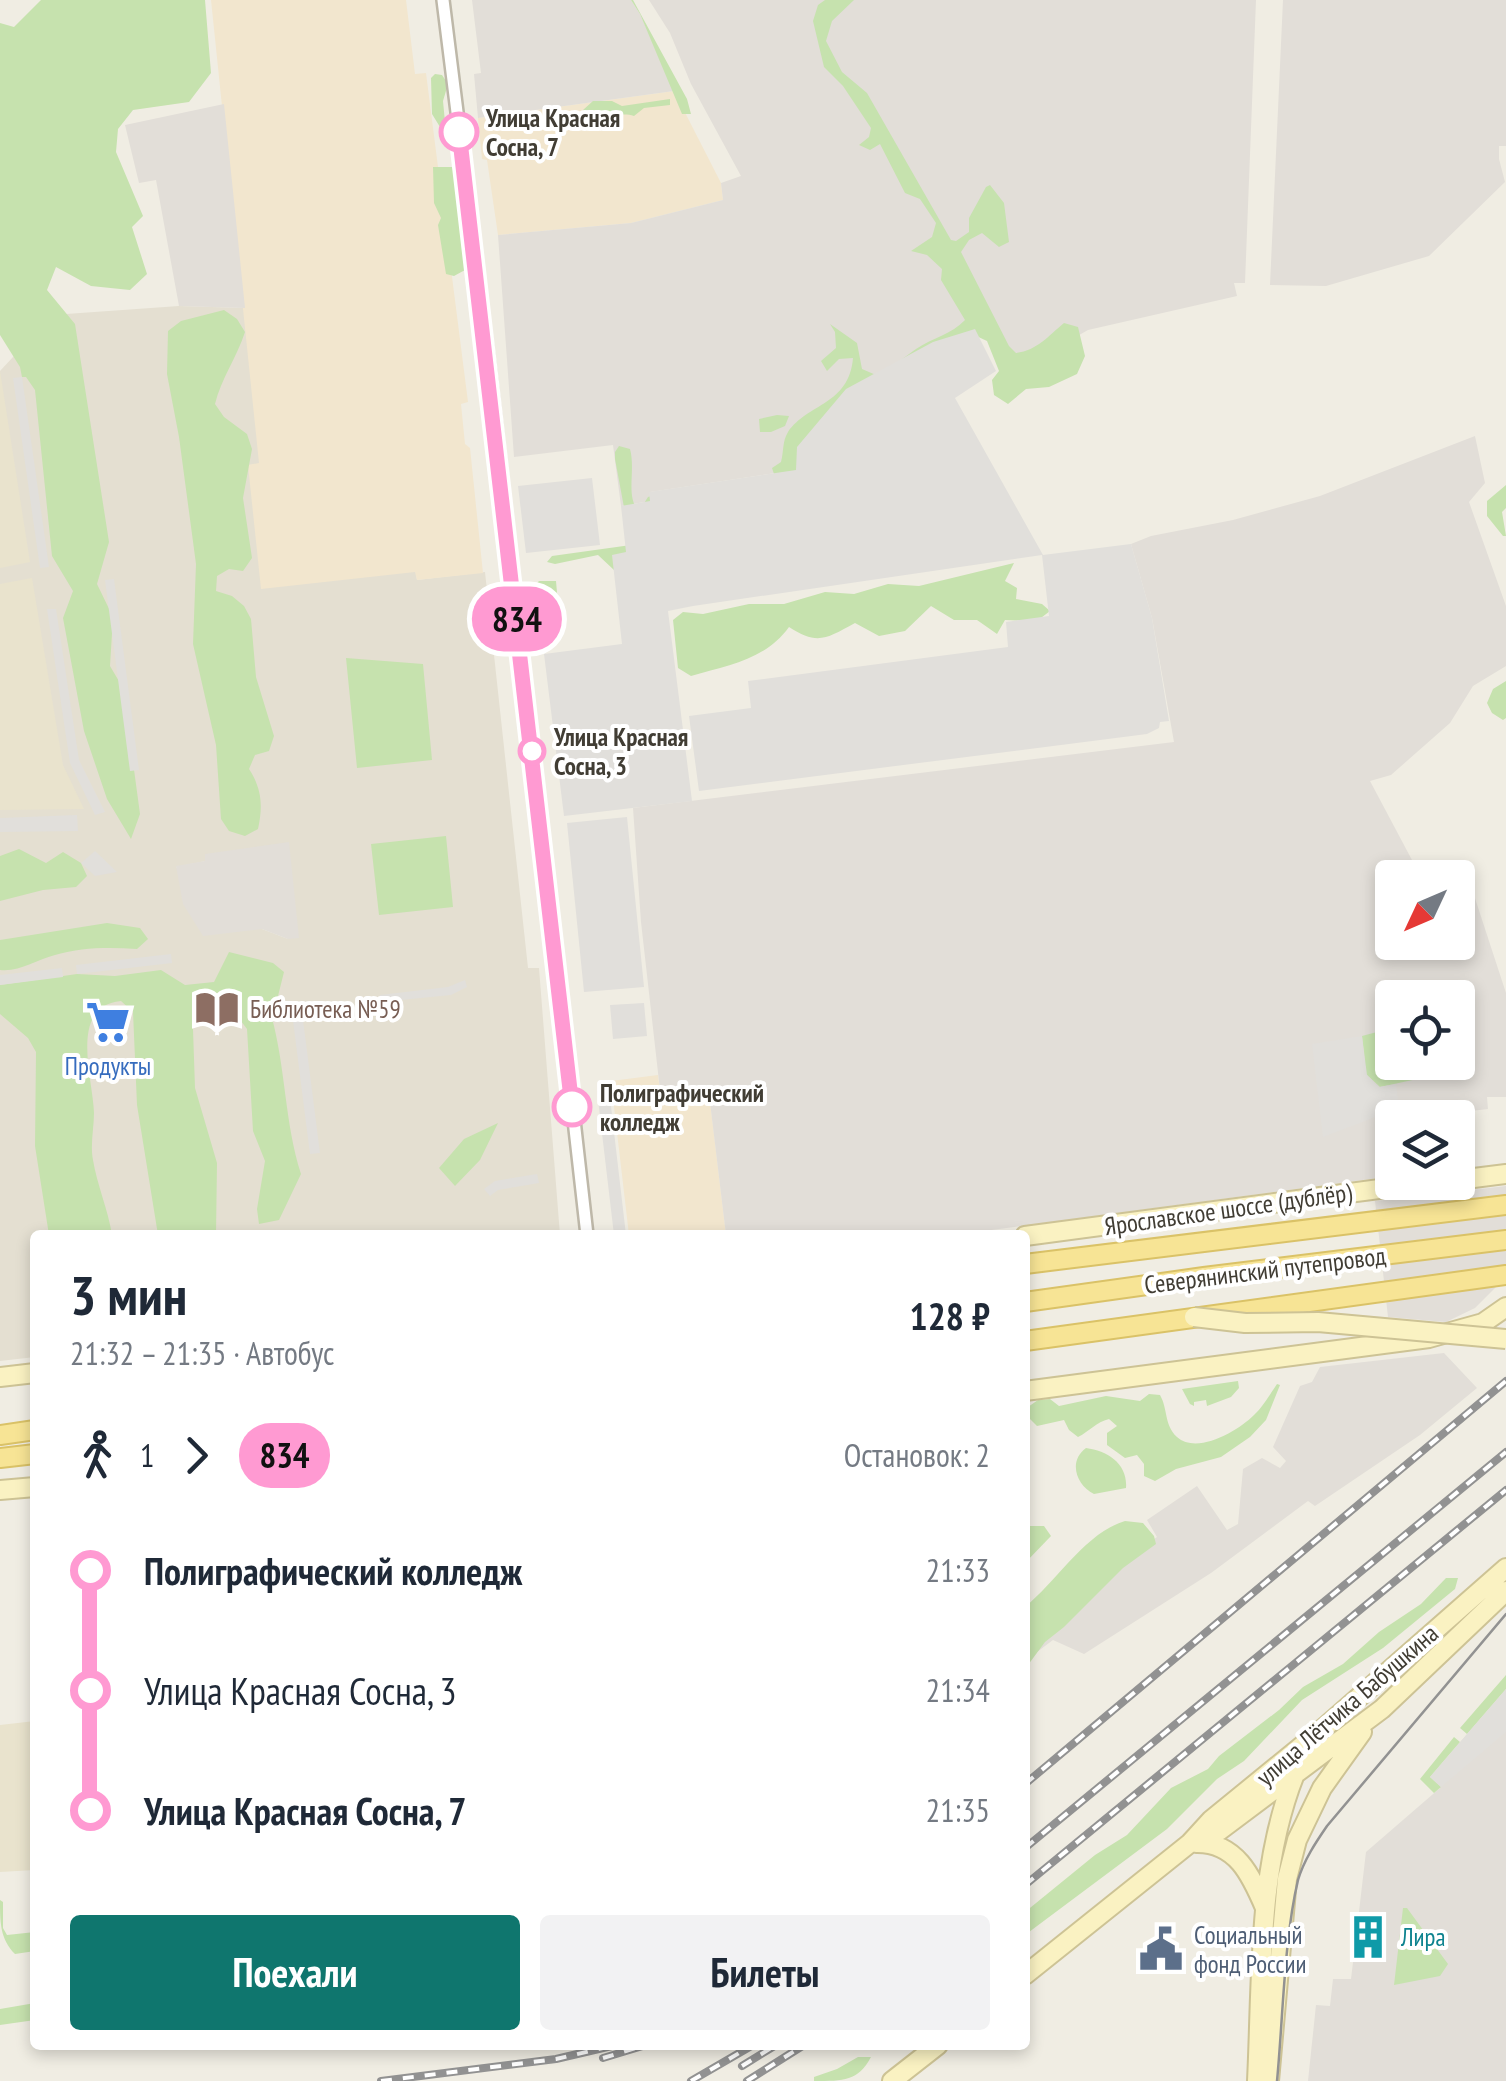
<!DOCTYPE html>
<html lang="ru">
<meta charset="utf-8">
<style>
body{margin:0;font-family:"PT Sans Narrow",sans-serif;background:#f2f2f3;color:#1f2937;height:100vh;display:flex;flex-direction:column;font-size:38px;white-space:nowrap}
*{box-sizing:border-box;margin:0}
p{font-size:32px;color:#747a83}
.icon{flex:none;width:55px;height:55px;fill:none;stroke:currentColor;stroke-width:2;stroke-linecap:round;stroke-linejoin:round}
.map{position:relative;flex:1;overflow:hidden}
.side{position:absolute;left:30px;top:1230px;width:1000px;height:820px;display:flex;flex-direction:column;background:#fff;border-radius:10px;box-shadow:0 5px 15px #0003}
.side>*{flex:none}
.badge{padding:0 20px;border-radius:32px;font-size:35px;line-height:65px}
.needle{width:65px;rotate:226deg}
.fabs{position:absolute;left:1375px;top:860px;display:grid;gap:20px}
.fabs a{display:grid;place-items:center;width:100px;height:100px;border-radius:10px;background:#fff;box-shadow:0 5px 15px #0003;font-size:50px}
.map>.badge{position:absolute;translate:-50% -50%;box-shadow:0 0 0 5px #fff}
.legs{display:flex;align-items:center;gap:15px;height:110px;padding:0 40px;font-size:32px}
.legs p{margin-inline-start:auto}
.head{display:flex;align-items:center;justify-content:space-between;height:170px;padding:0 40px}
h1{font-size:55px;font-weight:700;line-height:75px}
.primary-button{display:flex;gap:20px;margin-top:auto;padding:20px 40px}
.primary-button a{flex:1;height:115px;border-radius:10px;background:#0f766e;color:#fff;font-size:40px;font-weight:700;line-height:115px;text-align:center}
.primary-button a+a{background:#f2f2f3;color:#1f2937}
ul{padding:0 40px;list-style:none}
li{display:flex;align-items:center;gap:35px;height:120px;font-size:38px}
li i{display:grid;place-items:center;width:15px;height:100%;margin:0 12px;background:currentColor}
li i::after{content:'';width:25px;height:25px;margin:-12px;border:8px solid;border-radius:50%;background:#fff}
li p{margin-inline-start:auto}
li:first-child i{background:linear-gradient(#0000 50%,currentColor 0)}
li:last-child i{background:linear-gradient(currentColor 50%,#0000 0)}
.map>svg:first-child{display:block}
</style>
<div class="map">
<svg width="1506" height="2081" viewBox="0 0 1506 2081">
<rect width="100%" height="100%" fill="#f0ede3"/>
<!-- residential -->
<path fill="#e4dfd1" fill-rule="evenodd" d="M179,306L245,308L260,464L249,465L416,572L417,580L485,572L528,968H539L560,1235H35V1357L0,1361V371L52,315ZM206,861L288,939L262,929L176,867Z"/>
<!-- commercial -->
<path fill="#f2e6ce" d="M211,0H406L415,74L426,73L468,402L461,404L465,444L470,448L483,573L417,580L415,572L261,589L248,465L259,463Z
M674,91L721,183L723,200L631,223L498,235L487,160L482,159L478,118Z
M658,1075L661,1099L709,1093L726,1235H629L611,1081Z"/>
<!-- industrial -->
<path fill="#e2ded8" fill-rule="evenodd" d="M472,0H631L640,14L674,91L478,118L474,74L481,73Z
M649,0H1256L1245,283H1234L1237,296L1088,330L1016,371L989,324L796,470L650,492V501L621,506L613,445L514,457L498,235L631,223L723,200L721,183L741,176L691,84L670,33Z
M1283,0H1506V146H1499V159L1505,182L1429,256L1326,286L1270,285Z
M224,104L245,308L179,306L156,180L139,183L125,125Z
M1475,436L1485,483L1469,502L1506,606V666L1473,686L1450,723L1391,775L1370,781L1421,877L1392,878V942H1458V892L1471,886L1506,993V1097H1487L1488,1109L1420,1117L1392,1118V1176L954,1235H726L709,1094L661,1099L641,922L633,808L1174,742L1152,618L1131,544L1151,536L1233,520L1320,496ZM1392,998H1458V1062H1392Z
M289,842L299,938L288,939L262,929L203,936L183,904L176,866L205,861V854Z
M1506,1186V1277L1475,1308L1446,1322L1388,1317L1375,1201Z
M1444,1353L1477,1388L1420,1435L1315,1506L1308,1501L1211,1573L1084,1654L1053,1640L1025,1661V1627L1157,1537L1147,1520L1197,1486L1227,1530L1238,1524L1243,1469L1262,1458L1280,1468L1286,1461L1273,1447L1300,1386L1312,1382L1320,1367Z
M1506,1689V2081H1308L1316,2005L1330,2006L1333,1979H1351L1366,1852L1440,1788L1430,1777Z"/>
<!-- education -->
<path fill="#e9e3cd" d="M0,371L30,562L0,568Z
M32,578L63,765L84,809L0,810V584Z
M35,1721V1870L0,1872V1725Z"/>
<!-- green -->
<path fill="#c6e2ae" d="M41,0H205L211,73L189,102L133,110L118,129L116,152L143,216L132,227L147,274L130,290L91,286L56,267L47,290L75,324L109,542L97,584L113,617L110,666L123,688L140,814L131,839L107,799L84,731L63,618L73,591L52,556L35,390L26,377H22L20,367L0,335V23L14,27Z
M631,0H633L687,99L691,114H682L640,14Z
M825,0H854L832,21L826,41L842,72L867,93L951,240L956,241L969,232V218L986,187L990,185L1004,203L1009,242L999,247L982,233L969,240L961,252L1009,346L1016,353C1038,350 1048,336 1064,323L1078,327L1085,356L1077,374L1049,387L1026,389L1008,404L994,395L992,380L999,371L987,341L972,334L798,479L775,477L772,468L781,462C784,451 782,442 788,432C808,403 849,405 853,358L839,359L827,371L821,361L836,348L835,332L830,324L857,343L862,369L876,375C896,366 900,360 916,349C932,338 952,334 965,320L941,280L942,269L927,255L911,251L932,237L936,223L920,199L905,193L880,144L870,150L859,145L869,137L871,128L843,86L824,67L813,21L818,5Z
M435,74L442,75L448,84L443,101L445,122L440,127L432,114L431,78Z
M670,99V105L644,108L634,116C615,110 600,125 582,119L583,110L593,101H612L622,106Z
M433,167H453C464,179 466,204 458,218L465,231L470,262L465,270L454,276L446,274L438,225L441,218L434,203Z
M224,310L237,319L245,332C237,357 221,379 215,404L224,417L247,434L252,449L243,498L252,558L243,571L229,569L217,576L216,591L232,596L244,606L251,619L256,677L274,736L269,751L255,755L249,769C262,789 263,806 258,829L245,836L229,831L221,819L216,745L193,644L196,564L179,437L167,374L168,331L181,321Z
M777,415L789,416L785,426L771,432H760L759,419Z
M619,446L630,449C636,471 625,497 639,511L648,497L661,492L621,571L614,570L598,555L555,564L547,562L552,556L631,545L615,459V452Z
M1506,485V508L1502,512L1506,536H1503L1487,516V501Z
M1014,563L1005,581L1017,588L1016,599L1042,604L1050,611L1037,621L1005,620L997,634L977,620H954L931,606L905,631L879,636L855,623C827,638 818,646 789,627C765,660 729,665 691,676L678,668L673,620L683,612L703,614L749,604H784L825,592L854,594L888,584L919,586Z
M539,581H556L560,627L544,630L533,624L530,590Z
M346,658L423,664L432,760L357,768Z
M1506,681V718L1503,720L1492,713L1487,703L1493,689Z
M446,836L453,907L379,915L371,844Z
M19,849L46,863L63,852L81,863L87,876L76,887L43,890L0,901V856Z
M107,923L140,928L148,939L137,949C109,947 82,947 55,955C36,960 20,972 0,970V940Z
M229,952L273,963L284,972L276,1004L270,1011C286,1065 284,1121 301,1174L279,1220L259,1224L257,1209L265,1161L253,1131L247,1029L229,1005L212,998L199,1001L193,1029L195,1088L217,1163L216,1235H158L137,1105L133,1012L121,1001C68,1006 93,1078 94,1113C94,1128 90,1145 93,1160C97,1185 108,1209 112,1235H49L35,1146L36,1052L28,1038L0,1014V985L77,974L115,976L161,970L185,985L214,982Z
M1392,1028V1062L1435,1063L1422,1078L1380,1087L1366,1074L1362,1036Z
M498,1123L480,1160L455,1186L439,1168L464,1139Z
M1238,1381L1239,1388L1231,1397L1207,1406L1206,1400L1194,1402V1406L1190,1404L1182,1389Z
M1277,1384L1280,1385L1266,1420L1250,1437L1221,1457L1176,1469L1155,1481L1144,1476V1464L1137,1455L1125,1458L1107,1445V1433L1117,1426L1109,1419C1096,1422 1090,1431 1078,1437L1069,1430L1064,1420L1037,1426L1029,1418L1028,1407L1038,1400L1050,1399L1059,1406L1106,1396L1140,1401L1149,1394L1160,1395C1168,1409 1164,1425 1177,1437C1197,1455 1238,1431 1254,1415C1263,1407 1270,1394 1277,1384Z
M1086,1448C1108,1451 1128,1464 1126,1488L1094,1494C1076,1485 1068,1461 1086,1448Z
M1125,1521L1143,1523L1154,1536L1156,1544L1123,1568L1064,1627L1045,1642L1025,1669V1607C1057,1581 1085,1533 1125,1521Z
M1025,1526H1044L1051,1536L1025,1563Z
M1446,1578H1458L1455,1589L1383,1648L1302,1700L1244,1761L1217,1779L1167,1829L1025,1935V1912L1095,1855L1127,1835L1171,1788L1208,1769L1219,1756L1279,1710L1303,1687L1343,1664L1379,1632L1421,1604Z
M1506,1675V1689L1467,1734L1460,1728Z
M1454,1737L1460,1742L1430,1777L1441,1787L1434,1793L1420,1779Z
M0,1900L3,1902V1928L7,1935L35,1932V1951L15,1954C0,1939 0,1922 0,1900Z
M1403,1908H1407L1448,1964L1440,1976L1394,1985Z
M35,2003V2020L0,2025V2009Z
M858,2057H871C858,2081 844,2081 814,2081V2077L837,2069Z"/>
<!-- parking -->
<path fill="#e1dfdb" d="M975,329L996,371L955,398L1043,555L1131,544L1152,618L1169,721L1160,722L1159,728L1147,734L699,791L689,716L751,708L748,681L1008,647L1006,622L1049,616L1042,555L693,606L668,611L692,801L564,816L544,654L622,644L612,555L626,552L621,506L650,501L649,492L796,470L797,447L846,389L933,342Z
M22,377L49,567L40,568L13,378Z
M592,478L600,545L526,553L518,486Z
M114,579L139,770L130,771L105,580Z
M47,609H56L79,760L105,812L95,815L70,763Z
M77,815L78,831L0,832V818Z
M627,817L644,987L584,992L567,823Z
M95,851L117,872L95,876L81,863Z
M171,954L172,963L77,974L76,965Z
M62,968L63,977L0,985V975Z
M465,980L467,987L451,995L381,1002L380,995L448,987Z
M644,1003L647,1036L613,1039L610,1005Z
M303,1020L320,1153L310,1154L293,1021Z
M1362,1036L1367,1075L1379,1087L1396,1084L1399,1108L1323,1137L1312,1044Z
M609,1089L626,1235H614L597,1091Z
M537,1174L539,1183L498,1190L490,1196L484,1189L495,1181Z
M1506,1689V1732L1441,1787L1430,1777Z"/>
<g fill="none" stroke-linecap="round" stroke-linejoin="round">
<!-- street casing -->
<g stroke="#beb8a9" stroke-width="16">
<path id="street" d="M443,0L489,368L587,1235"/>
</g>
<!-- secondary casing -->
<g stroke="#cdc395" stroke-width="22">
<path id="secondary" d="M1458,1180L1506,1174
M1025,1236L1432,1182
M0,1377L35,1373
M1025,1391L1429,1338L1483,1323L1506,1307
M0,1490L35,1487
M1195,1841L1219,1831L1382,1709L1506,1591
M1196,1843C1236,1842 1251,1875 1265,1908
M1025,1975L1190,1843L1211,1820L1325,1727L1506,1568
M892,2081L938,2045
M1257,2081C1262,1981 1257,1869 1295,1774
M1269,2081L1287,1879L1297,1840L1322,1788L1362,1732"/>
</g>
<!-- primary casing -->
<g stroke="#dac267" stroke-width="22">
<path id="primary" d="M1025,1264L1506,1205
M1025,1302L1204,1277L1506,1240
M1025,1341L1506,1275
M0,1435L35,1430
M0,1458L35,1454"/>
</g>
<!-- street -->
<use href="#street" stroke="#fff" stroke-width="11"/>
<!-- secondary -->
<use href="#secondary" stroke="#faf2c2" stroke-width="18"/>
<!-- primary -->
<use href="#primary" stroke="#f7e495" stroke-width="18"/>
<!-- tram -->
<path stroke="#929292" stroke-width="2.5" d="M1277,2081C1283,2019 1284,1939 1298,1880C1304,1860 1316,1842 1327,1826L1506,1614"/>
<!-- rail casing -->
<g stroke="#929292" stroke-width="8">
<path id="rail" d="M1025,1784L1506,1381
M1025,1848L1506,1452
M1025,1885L1506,1490
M603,2058L646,2045
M742,2066L776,2045
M381,2081L556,2059L616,2045
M691,2081L753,2045
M747,2081L804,2045"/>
</g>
<!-- rail -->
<use href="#rail" stroke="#fff" stroke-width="4" stroke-dasharray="11" stroke-linecap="butt"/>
<!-- secondary-bridge casing -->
<g stroke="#cdc395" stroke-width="22" stroke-linecap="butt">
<path id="secondary-bridge" d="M1194,1317L1245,1323L1318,1322L1506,1339"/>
</g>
<!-- secondary-bridge -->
<use href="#secondary-bridge" stroke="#faf2c2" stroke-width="18"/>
</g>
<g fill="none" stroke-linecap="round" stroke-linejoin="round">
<!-- line-1 casing -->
<g stroke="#fff" stroke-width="22">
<path id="line-1" d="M459,132L572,1107"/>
</g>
<!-- line-1 -->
<use href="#line-1" stroke="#ff9ad2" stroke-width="15"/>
</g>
<!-- icons -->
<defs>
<g id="library-bare" transform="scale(3.45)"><path d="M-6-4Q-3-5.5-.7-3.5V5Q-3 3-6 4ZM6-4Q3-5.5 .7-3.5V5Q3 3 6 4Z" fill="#8d6e63" stroke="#fff" stroke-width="2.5" paint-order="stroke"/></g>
<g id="supermarket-bare" transform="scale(3.45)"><path d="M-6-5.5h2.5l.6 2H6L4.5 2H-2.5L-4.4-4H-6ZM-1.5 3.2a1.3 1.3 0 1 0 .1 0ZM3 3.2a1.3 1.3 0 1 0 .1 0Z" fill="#3f7fe0" stroke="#fff" stroke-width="2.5" paint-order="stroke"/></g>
<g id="building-bare" transform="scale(3.45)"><path d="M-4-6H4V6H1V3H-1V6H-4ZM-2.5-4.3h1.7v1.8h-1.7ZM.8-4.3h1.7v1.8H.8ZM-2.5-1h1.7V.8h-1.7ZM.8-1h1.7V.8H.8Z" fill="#0f9aa8" stroke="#fff" stroke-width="2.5" paint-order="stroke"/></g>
<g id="civic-bare" transform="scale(3.45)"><path d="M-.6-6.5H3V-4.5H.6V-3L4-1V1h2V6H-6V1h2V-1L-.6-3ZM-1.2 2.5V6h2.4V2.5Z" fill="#5c6f8a" stroke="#fff" stroke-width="2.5" paint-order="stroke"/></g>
</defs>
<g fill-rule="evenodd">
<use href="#library-bare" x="217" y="1009"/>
<use href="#supermarket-bare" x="108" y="1022"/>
<use href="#building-bare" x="1368" y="1937"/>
<use href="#civic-bare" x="1161" y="1949"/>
</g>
<!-- markers -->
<g fill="#fff" stroke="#ff9ad2" stroke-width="5">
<circle cx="459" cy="132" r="18"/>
<circle cx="532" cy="751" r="12"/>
<circle cx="572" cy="1107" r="18"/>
</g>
<g text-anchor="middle" stroke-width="8" stroke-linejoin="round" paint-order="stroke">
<!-- stop labels -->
<g font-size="25" font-weight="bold" fill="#413d34" stroke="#fff" text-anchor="start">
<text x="486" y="127">Улица Красная<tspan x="486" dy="29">Сосна, 7</tspan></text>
<text x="554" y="746">Улица Красная<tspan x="554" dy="29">Сосна, 3</tspan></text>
<text x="600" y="1102">Полиграфический<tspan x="600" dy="29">колледж</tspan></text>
</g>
<!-- education labels -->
<g font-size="25" fill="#785e54" stroke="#fff" text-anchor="start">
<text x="250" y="1018">Библиотека №59</text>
</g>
<!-- shop labels -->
<g font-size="25" fill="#366cbe" stroke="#fff">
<text x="108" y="1075">Продукты</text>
</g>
<!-- street labels -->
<g font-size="25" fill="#413d34" stroke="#fff">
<text transform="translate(1228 1209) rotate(-8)" y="9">Ярославское шоссе (дублёр)</text>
<text transform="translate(1265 1270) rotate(-7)" y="9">Северянинский путепровод</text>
<text transform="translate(1347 1705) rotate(-41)" y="9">улица Лётчика Бабушкина</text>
</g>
<!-- service labels -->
<g font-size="25" fill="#4e5e75" stroke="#fff" text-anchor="start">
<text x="1194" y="1944">Социальный<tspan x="1194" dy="29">фонд России</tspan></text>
</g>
<!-- culture labels -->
<g font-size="25" fill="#0d838f" stroke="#fff" text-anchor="start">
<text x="1401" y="1946">Лира</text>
</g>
</g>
</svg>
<div class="fabs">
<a><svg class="needle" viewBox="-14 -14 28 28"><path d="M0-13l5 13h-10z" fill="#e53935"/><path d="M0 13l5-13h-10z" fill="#747a83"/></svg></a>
<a><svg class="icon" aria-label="locate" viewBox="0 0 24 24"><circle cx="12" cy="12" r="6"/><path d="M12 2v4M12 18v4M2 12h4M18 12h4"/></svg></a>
<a><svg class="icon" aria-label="layers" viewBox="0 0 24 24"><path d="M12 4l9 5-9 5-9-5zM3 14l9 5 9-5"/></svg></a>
</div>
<b class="badge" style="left:517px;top:619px;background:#ff9ad2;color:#111">834</b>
<section class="side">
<div class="head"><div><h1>3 мин</h1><p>21:32 – 21:35 · Автобус</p></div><b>128 ₽</b></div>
<div class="legs"><svg class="icon" aria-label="walk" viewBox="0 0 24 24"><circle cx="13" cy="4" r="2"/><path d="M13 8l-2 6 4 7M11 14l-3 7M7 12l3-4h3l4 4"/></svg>1<svg class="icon" aria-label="forward" viewBox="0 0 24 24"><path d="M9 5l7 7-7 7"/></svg><b class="badge" style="background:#ff9ad2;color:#111">834</b><p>Остановок: 2</p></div>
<ul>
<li><i style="color:#ff9ad2"></i><b>Полиграфический колледж</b><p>21:33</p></li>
<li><i style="color:#ff9ad2"></i><span>Улица Красная Сосна, 3</span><p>21:34</p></li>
<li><i style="color:#ff9ad2"></i><b>Улица Красная Сосна, 7</b><p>21:35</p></li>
</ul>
<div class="primary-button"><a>Поехали</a><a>Билеты</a></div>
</section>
</div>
